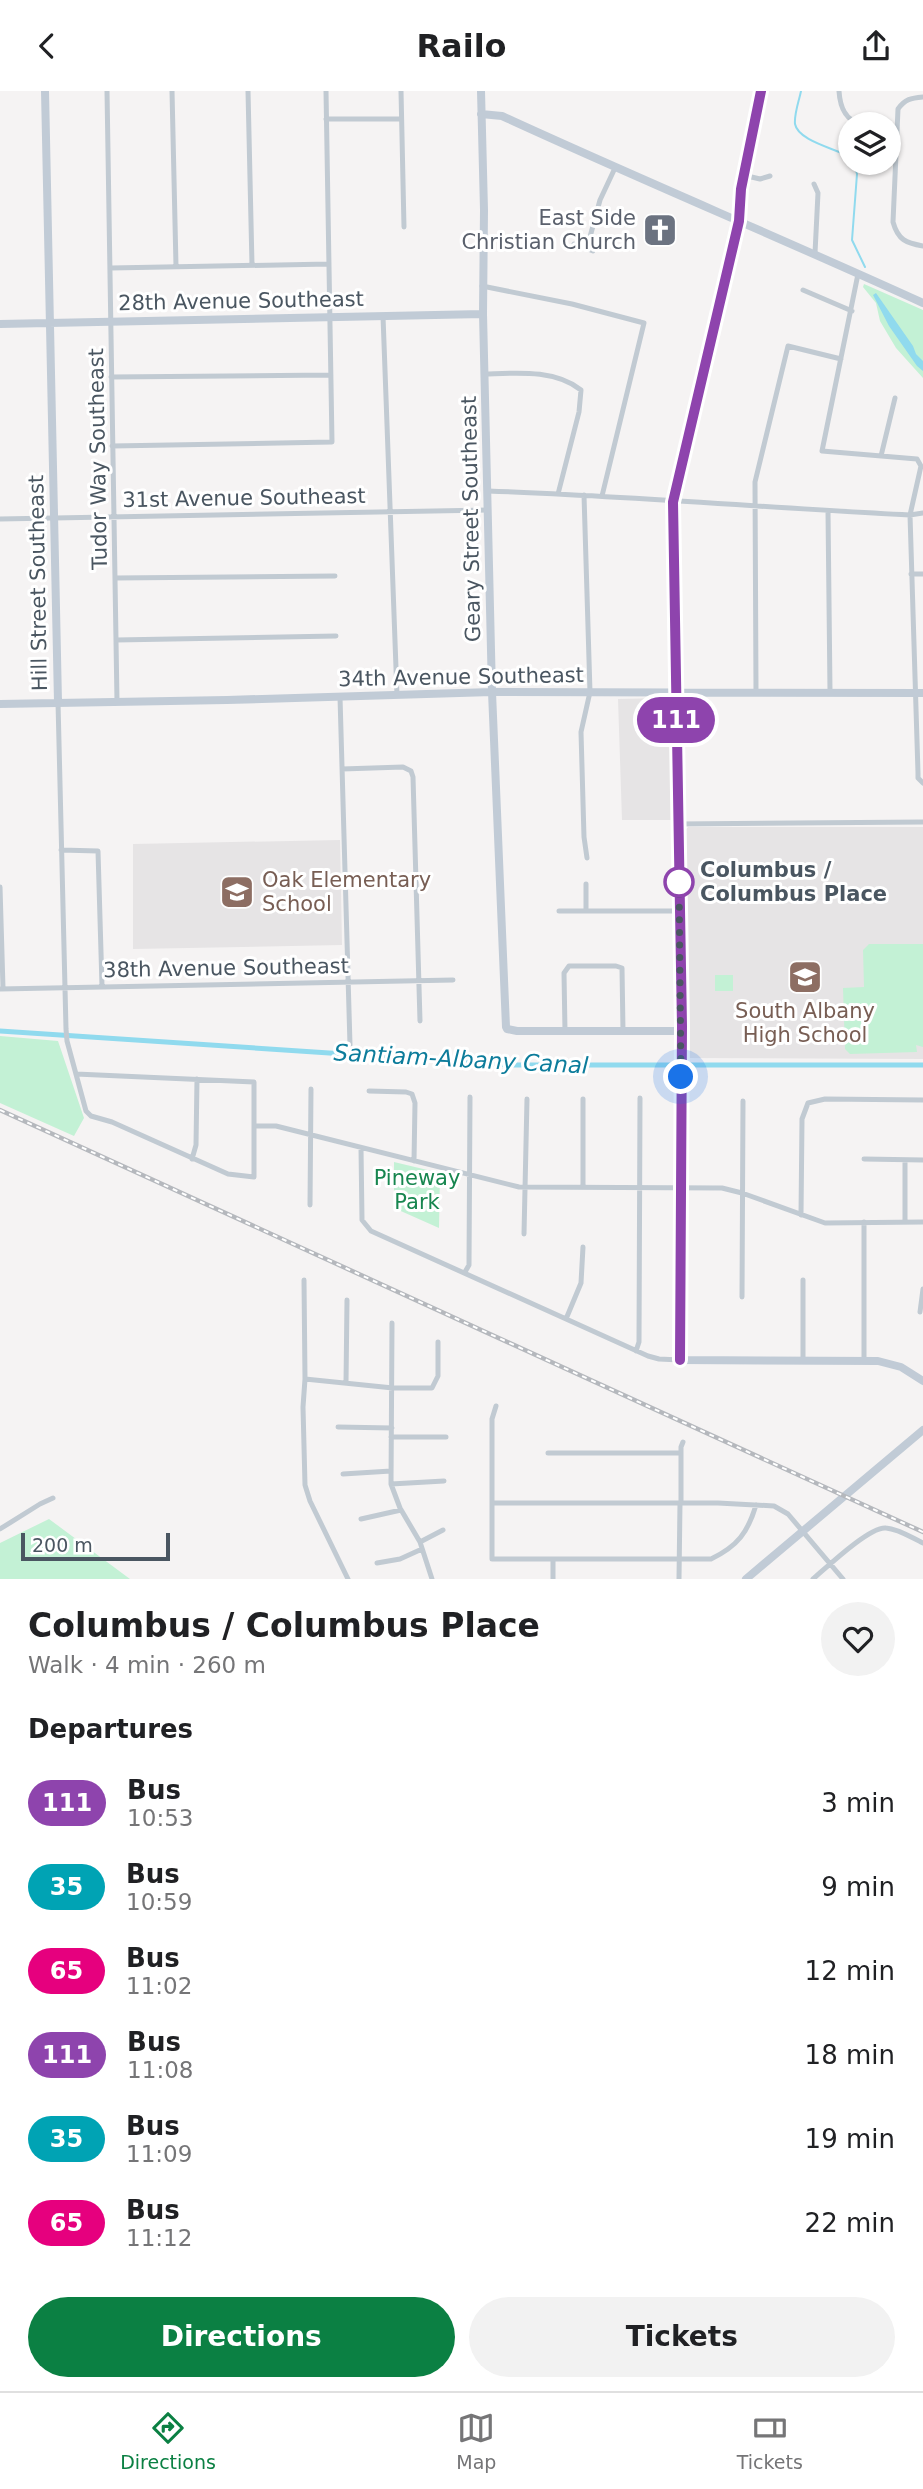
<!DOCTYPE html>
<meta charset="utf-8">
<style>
body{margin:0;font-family:"DejaVu Sans",sans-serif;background:#f2f2f2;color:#202124;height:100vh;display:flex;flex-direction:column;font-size:26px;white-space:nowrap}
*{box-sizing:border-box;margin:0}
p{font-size:23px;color:#757577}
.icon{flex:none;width:38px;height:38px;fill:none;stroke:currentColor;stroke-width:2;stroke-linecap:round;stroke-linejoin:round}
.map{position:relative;height:1488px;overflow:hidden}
.drawer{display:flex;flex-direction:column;background:#fff;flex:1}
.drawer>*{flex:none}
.badge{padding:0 14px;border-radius:23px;font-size:24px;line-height:46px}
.tools{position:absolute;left:838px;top:21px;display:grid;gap:14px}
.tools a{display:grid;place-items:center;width:63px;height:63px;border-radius:50%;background:#fff;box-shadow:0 2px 5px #0004;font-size:35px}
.scale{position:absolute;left:21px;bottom:18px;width:149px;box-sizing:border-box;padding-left:7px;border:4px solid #4a5661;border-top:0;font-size:19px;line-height:24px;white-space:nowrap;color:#4a5661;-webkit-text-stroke:5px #fff;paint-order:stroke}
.you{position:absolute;width:35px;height:35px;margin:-18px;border:5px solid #fff;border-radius:50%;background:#1a73e8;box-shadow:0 0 0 10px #1a73e833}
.map>.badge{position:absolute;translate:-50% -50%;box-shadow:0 0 0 4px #fff}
h2{padding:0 28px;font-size:26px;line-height:63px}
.round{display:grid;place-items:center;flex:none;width:74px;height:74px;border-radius:37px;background:#f2f2f2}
.headline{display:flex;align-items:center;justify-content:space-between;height:119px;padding:0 28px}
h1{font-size:33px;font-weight:700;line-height:52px}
.action{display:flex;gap:14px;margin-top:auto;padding:14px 28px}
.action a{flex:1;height:80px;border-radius:42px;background:#0b8043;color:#fff;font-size:28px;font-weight:700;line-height:80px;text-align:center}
.action a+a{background:#f2f2f2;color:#202124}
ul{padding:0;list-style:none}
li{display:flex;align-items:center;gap:21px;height:84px;padding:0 28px}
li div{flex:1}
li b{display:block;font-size:26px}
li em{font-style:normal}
li .badge{min-width:77px;font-weight:700;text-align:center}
header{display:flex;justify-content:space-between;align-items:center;height:91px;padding:0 28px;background:#fff;font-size:32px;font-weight:700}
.menu{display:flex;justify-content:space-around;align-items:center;height:98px;border-top:2px solid #e0e0e0;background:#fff;font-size:19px;color:#757577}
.menu a{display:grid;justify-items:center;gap:4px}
.menu .active{color:#0b8043}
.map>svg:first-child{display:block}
</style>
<header><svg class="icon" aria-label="back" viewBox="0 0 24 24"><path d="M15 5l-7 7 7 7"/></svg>Railo<svg class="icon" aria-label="share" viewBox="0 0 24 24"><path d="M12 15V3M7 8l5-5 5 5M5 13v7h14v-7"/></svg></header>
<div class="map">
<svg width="923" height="1488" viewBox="0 0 923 1488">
<rect width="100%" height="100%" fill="#f5f3f3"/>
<!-- education -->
<path fill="#e6e4e5" d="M665,607L671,611L672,729H622L618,608Z
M688,736H923V968L684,967L687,946L684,741Z
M340,749L342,854L133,858V753Z"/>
<!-- green -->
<path fill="#c3f1d5" d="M864,193L923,219V287L896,257L880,230L876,212L863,196Z
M869,853H923V956L916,954L917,961L850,963L845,958L843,897L864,896L863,859Z
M715,884H733V900H715Z
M0,945L58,950L84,1027L74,1045L0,1012Z
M394,1071L440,1082L439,1137L394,1117Z
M49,1428L130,1488H0V1452Z"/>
<!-- water -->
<path fill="#90daee" d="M876,202L913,255L916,263L923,270V280L917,275L889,235L873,204Z"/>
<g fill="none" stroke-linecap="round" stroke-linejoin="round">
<!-- stream -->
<path stroke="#90daee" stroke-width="2" d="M801,0C799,10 794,23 795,33C798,50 837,58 850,66
M854,72L857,83L852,149L865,176"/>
<!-- canal -->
<path stroke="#90daee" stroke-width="5" d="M0,940L510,974H923"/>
<!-- street -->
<path stroke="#c1cad2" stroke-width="5" d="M107,0L117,610
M172,0L176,175
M248,0L252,174
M401,0L404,136
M839,0C840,16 845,29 861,33
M923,6C911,7 905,8 898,18L893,131C898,149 906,152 923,155
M326,28H401
M743,84L760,88L770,85
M814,93L818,102L815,162
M739,129L741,98L761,0
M574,153L593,160
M587,157L600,109L615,77
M111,177L329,173
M858,183L822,360L917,368L921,375L910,424L918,682V687L923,692
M482,195L572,213L644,232L602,405
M803,199L852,220
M383,225L397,604
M485,283C516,282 555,278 581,299L579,321L558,403
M111,286L331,284
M112,355L332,351L326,0
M881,365L895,307
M488,400C629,405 770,417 910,424L923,422
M584,404L590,601L581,641L584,746L587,767
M828,420L830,601
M0,428L488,419
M911,483H923
M115,487L335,485
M116,549L336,545
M756,600L755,391L788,255L841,268
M340,606L350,954
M58,611L66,938L67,950L86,1020L91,1025L112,1031L228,1083L254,1086V991L76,983
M342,678L403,676L411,680L413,686L420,930
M678,733L923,731
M61,759L98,760L102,895
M586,793V820
M0,796L3,897
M559,820H680
M0,898L453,889
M565,940L564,882L569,875H616L622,877L623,940
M369,1000L406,1001L412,1003L415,1012L414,1070
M254,1035H276L519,1096L722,1097L742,1102L825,1132L923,1131
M361,1057L362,1129L371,1140L648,1265L659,1268L680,1269
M192,1068L196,1054L197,988
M864,1068L923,1069
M905,1069V1131
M583,1096V1008
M310,1114L311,998
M801,1124L802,1028L808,1012L825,1008L923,1009
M864,1131V1269
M524,1143L527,1008
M465,1181L469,1174L470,1006
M304,1189L305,1288L303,1316L305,1394L310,1410L348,1488
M803,1189V1269
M742,1206L743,1010
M920,1221L923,1198
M566,1228L581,1192L583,1156
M392,1232L391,1393L400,1417L420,1451L432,1488
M636,1260L639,1251L640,1007
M305,1288L393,1297H432L438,1285V1251
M346,1292L347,1209
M496,1315L492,1328V1468H711C738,1455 748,1441 756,1414
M338,1336L392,1337
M391,1346H446
M548,1362H681
M343,1383L391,1380
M391,1393L444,1390
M681,1411V1356L683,1351
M492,1412H718L774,1415L788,1423L843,1488
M361,1428L401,1419
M0,1438L40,1413L53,1407
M420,1451L443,1439
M553,1468V1488
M377,1472L400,1468L422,1458
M679,1488L680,1412
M813,1488C827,1476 870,1435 886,1437C899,1438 912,1447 923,1452"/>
<!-- secondary -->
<path stroke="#c1cbd6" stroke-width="8" d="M45,0L58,611
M481,0L484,119L483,223L492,601L506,936L507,938L517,940H682
M481,23L502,25C641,89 783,148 923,212
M739,129L673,411L682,935L680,1269L878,1270L901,1276L923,1290
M0,233L483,223
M0,613L227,609L492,601L923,602
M746,1488L923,1339"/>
<!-- rail casing -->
<g stroke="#b5b8bd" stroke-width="4.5">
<path id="rail" d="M0,1019L923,1441"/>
</g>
<!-- rail -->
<use href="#rail" stroke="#fff" stroke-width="2" stroke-dasharray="5" stroke-linecap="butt"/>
</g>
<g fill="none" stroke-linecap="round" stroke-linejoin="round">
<!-- line casing -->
<g stroke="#fff" stroke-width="16">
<path id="line" d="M680,1269L682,935L673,411L739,130L741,98L761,0"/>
</g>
<!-- line -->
<use href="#line" stroke="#8e44ad" stroke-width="10"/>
<!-- walk -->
<path stroke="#4a5661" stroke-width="7" stroke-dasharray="0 12.6" d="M679,791L681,986"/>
</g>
<!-- icons -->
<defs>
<g id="church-square" transform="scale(1.75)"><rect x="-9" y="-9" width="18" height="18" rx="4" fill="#6b7280" stroke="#fff"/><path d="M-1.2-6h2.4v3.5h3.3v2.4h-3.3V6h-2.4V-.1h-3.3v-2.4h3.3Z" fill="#fff"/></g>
<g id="school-square" transform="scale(1.75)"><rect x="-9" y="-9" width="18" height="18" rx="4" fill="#8d6e63" stroke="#fff"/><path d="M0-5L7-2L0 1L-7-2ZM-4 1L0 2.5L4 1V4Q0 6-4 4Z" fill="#fff"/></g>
</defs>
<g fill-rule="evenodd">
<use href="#church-square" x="660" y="139"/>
<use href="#school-square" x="237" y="801"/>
<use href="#school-square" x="805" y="886"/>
</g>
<!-- markers -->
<circle fill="#fff" stroke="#8e44ad" stroke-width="3.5" cx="679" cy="791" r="14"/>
<g text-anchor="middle" stroke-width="6" stroke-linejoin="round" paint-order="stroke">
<!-- worship labels -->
<g font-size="21" fill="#5b616d" stroke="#fff" text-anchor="end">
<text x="636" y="134">East Side<tspan x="636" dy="24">Christian Church</tspan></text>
</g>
<!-- street labels -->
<g font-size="21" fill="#4a5661" stroke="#fff">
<text transform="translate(241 210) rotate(-1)" y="7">28th Avenue Southeast</text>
<text transform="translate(98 368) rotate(-91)" y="7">Tudor Way Southeast</text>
<text transform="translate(244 407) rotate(-1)" y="7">31st Avenue Southeast</text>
<text transform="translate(471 428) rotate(-91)" y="7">Geary Street Southeast</text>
<text transform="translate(38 492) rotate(-91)" y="7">Hill Street Southeast</text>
<text transform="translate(461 586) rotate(-1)" y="7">34th Avenue Southeast</text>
<text transform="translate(226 877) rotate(-1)" y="7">38th Avenue Southeast</text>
</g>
<!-- stop labels -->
<g font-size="21" font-weight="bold" fill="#4a5661" stroke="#fff" text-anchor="start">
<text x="700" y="786">Columbus /<tspan x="700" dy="24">Columbus Place</tspan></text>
</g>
<!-- education labels -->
<g font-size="21" fill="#785e54" stroke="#fff" text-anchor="start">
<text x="262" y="796">Oak Elementary<tspan x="262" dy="24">School</tspan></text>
<text x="805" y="927" text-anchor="middle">South Albany<tspan x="805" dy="24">High School</tspan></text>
</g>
<!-- park labels -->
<g font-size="21" fill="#17864f" stroke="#fff">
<text x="417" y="1094">Pineway<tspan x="417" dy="24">Park</tspan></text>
</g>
<!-- water labels -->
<g font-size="23" font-style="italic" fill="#0c7c9b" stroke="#fff">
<text transform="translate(461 968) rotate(3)" y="8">Santiam-Albany Canal</text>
</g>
</g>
</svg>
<div class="tools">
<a><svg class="icon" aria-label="layers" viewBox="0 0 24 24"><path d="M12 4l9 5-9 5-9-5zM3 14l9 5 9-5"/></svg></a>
</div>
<div class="scale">200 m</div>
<div class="you" style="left:681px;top:986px"></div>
<b class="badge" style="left:676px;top:629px;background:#8e44ad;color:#fff">111</b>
</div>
<section class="drawer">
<div class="headline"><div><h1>Columbus / Columbus Place</h1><p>Walk · 4 min · 260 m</p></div><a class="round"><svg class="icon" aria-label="heart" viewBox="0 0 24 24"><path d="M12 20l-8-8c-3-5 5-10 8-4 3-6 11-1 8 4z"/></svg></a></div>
<h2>Departures</h2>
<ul>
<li><span class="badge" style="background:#8e44ad;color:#fff">111</span><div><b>Bus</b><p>10:53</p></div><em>3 min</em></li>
<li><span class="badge" style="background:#00a3b4;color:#fff">35</span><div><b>Bus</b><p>10:59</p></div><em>9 min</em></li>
<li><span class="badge" style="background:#e6007e;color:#fff">65</span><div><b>Bus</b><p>11:02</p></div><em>12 min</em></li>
<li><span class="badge" style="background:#8e44ad;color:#fff">111</span><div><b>Bus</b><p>11:08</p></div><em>18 min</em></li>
<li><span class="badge" style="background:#00a3b4;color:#fff">35</span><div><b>Bus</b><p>11:09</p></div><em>19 min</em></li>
<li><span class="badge" style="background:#e6007e;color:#fff">65</span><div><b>Bus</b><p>11:12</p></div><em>22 min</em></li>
</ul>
<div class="action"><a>Directions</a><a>Tickets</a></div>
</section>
<nav class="menu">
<a class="active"><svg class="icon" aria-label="directions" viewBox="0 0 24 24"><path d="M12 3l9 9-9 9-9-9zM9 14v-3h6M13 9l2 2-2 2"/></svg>Directions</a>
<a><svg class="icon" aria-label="map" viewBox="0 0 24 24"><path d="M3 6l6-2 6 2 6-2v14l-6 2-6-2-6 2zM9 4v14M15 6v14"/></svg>Map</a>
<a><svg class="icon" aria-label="tickets" viewBox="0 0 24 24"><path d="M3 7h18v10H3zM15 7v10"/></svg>Tickets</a>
</nav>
